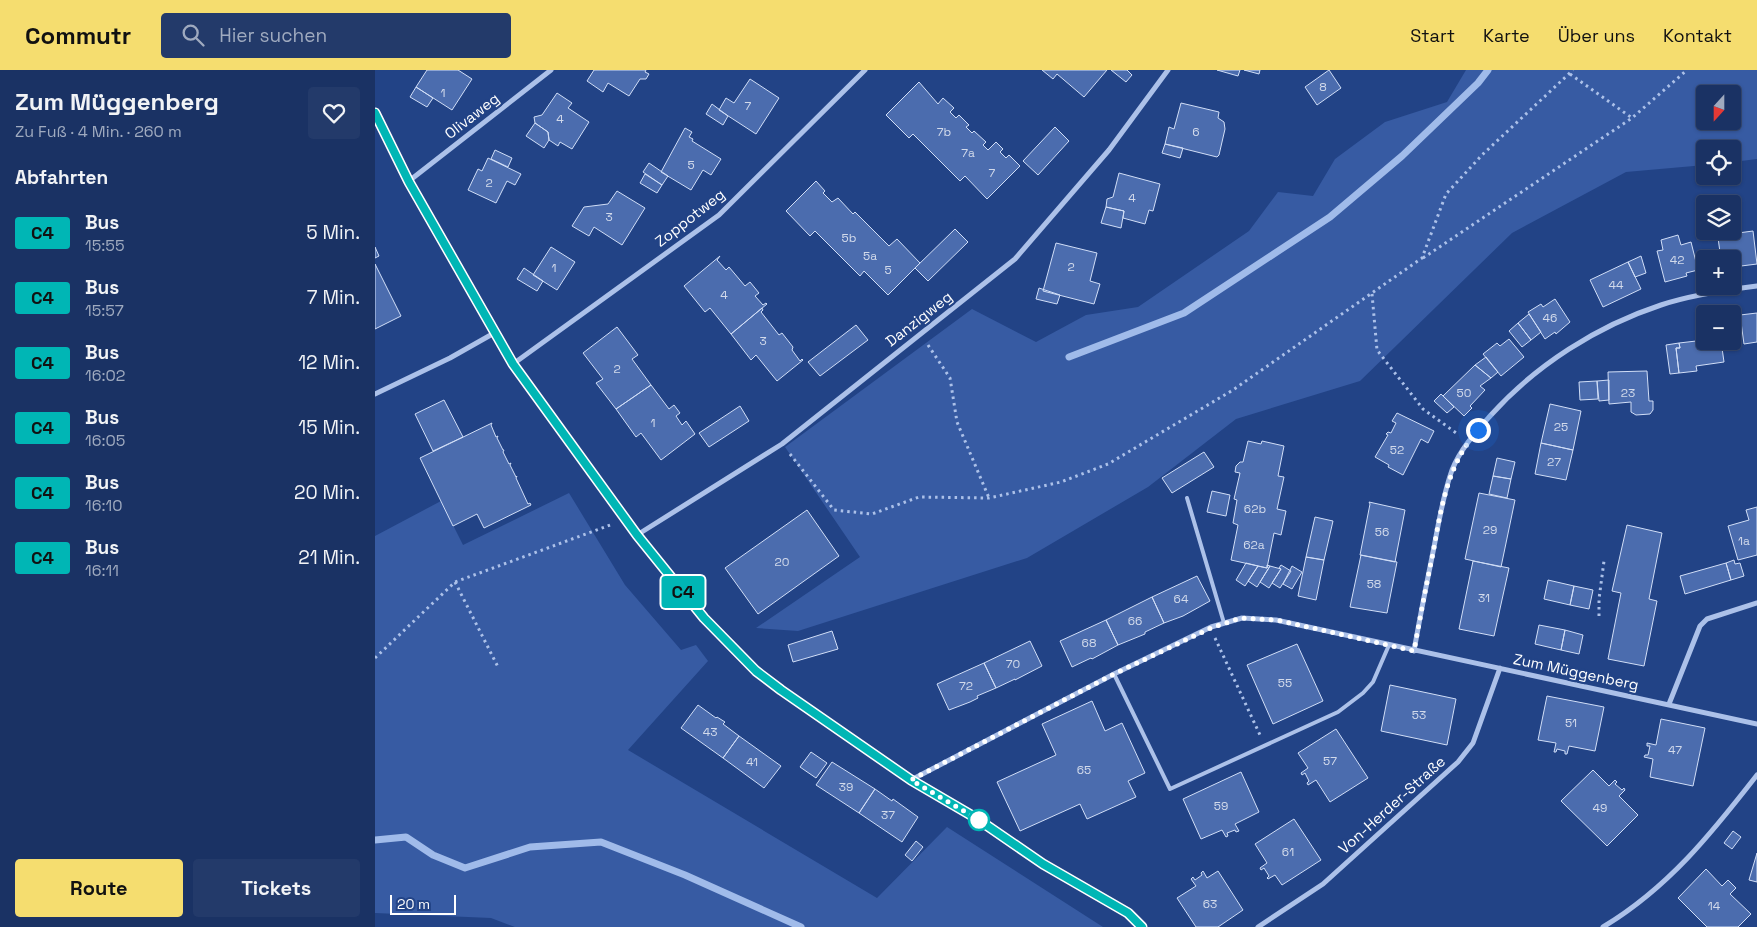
<!DOCTYPE html>
<html lang="de">
<meta charset="utf-8">
<style>
body{margin:0;font-family:"Space Grotesk",sans-serif;background:#233a6a;color:#f1f3f6;height:100vh;display:flex;flex-direction:column;font-size:19px;white-space:nowrap}
*{box-sizing:border-box;margin:0}
p{font-size:16px;color:#9faabf}
.icon{flex:none;width:28px;height:28px;fill:none;stroke:currentColor;stroke-width:2;stroke-linecap:round;stroke-linejoin:round}
.map{position:relative;flex:1;overflow:hidden}
.side{display:flex;flex-direction:column;background:#1a3264;width:375px}
.side>*{flex:none}
.badge{padding:0 10px;border-radius:4px;font-size:18px;line-height:32px}
.needle{width:32px;rotate:201deg}
.tools{position:absolute;left:1321px;top:15px;display:grid;gap:10px}
.tools a{display:grid;place-items:center;width:45px;height:45px;border-radius:5px;background:#1a3264;box-shadow:0 1px 4px #0004,0 0 0 1px #384d78;font-size:25px}
.scale{position:absolute;left:15px;bottom:12px;width:66px;box-sizing:border-box;padding-left:5px;border:2px solid #fff;border-top:0;font-size:14px;line-height:18px;white-space:nowrap;color:#fff;-webkit-text-stroke:4px #224386;paint-order:stroke}
.you{position:absolute;width:25px;height:25px;margin:-12px;border:4px solid #fff;border-radius:50%;background:#1a73e8;box-shadow:0 0 0 8px #1a73e833}
.map>.badge{position:absolute;translate:-50% -50%;box-shadow:0 0 0 2px #fff}
h2{padding:0 15px;font-size:19px;line-height:45px}
.round{display:grid;place-items:center;flex:none;width:52px;height:52px;border-radius:5px;background:#233a6a}
.head{display:flex;align-items:center;justify-content:space-between;height:85px;padding:0 15px}
h1{font-size:24px;font-weight:700;line-height:38px}
.cta{display:flex;gap:10px;margin-top:auto;padding:10px 15px}
.cta a{flex:1;height:58px;border-radius:5px;background:#f5dd6f;color:#111;font-size:20px;font-weight:700;line-height:58px;text-align:center}
.cta a+a{background:#233a6a;color:#f1f3f6}
ul{padding:0;list-style:none}
li{display:flex;align-items:center;gap:15px;height:65px;padding:0 15px}
li div{flex:1}
li b{display:block;font-size:19px}
li em{font-style:normal}
li .badge{min-width:55px;font-weight:700;text-align:center}
header{display:flex;align-items:center;gap:30px;box-sizing:border-box;height:70px;padding:0 25px;background:#f5dd6f;color:#111}
header strong{font-size:24px}
nav{display:flex;gap:28px;margin-inline-start:auto;font-size:18px}
.search{width:350px;height:45px;background:#233a6a;display:flex;align-items:center;gap:12px;box-sizing:border-box;padding:0 18px;border-radius:5px;color:#9faabf;font-size:19px}
main{display:flex;flex:1;min-height:0}
.map>svg:first-child{display:block}
</style>
<header>
<strong>Commutr</strong>
<div class="search"><svg class="icon" aria-label="search" viewBox="0 0 24 24"><circle cx="10" cy="10" r="6"/><path d="M15 15l6 6"/></svg>Hier suchen</div>
<nav><a>Start</a><a>Karte</a><a>Über uns</a><a>Kontakt</a></nav>
</header>
<main>
<section class="side">
<div class="head"><div><h1>Zum Müggenberg</h1><p>Zu Fuß · 4 Min. · 260 m</p></div><a class="round"><svg class="icon" aria-label="heart" viewBox="0 0 24 24"><path d="M12 20l-8-8c-3-5 5-10 8-4 3-6 11-1 8 4z"/></svg></a></div>
<h2>Abfahrten</h2>
<ul>
<li><span class="badge" style="background:#00b6b5;color:#111">C4</span><div><b>Bus</b><p>15:55</p></div><em>5 Min.</em></li>
<li><span class="badge" style="background:#00b6b5;color:#111">C4</span><div><b>Bus</b><p>15:57</p></div><em>7 Min.</em></li>
<li><span class="badge" style="background:#00b6b5;color:#111">C4</span><div><b>Bus</b><p>16:02</p></div><em>12 Min.</em></li>
<li><span class="badge" style="background:#00b6b5;color:#111">C4</span><div><b>Bus</b><p>16:05</p></div><em>15 Min.</em></li>
<li><span class="badge" style="background:#00b6b5;color:#111">C4</span><div><b>Bus</b><p>16:10</p></div><em>20 Min.</em></li>
<li><span class="badge" style="background:#00b6b5;color:#111">C4</span><div><b>Bus</b><p>16:11</p></div><em>21 Min.</em></li>
</ul>
<div class="cta"><a>Route</a><a>Tickets</a></div>
</section>
<div class="map">
<svg width="1382" height="857" viewBox="0 0 1382 857">
<rect width="100%" height="100%" fill="#224386"/>
<!-- green -->
<path fill="#375ba3" fill-rule="evenodd" d="M1091,0H1382V89L1358,92V79H1330V95L1251,102L1137,163L985,311L861,349L773,417L652,488L423,561L381,558L485,487L410,377L597,239L661,272L711,245L763,237L874,161L903,122L938,126L960,89L1010,52L1072,32ZM1330,24H1358V51H1330Z
M194,423L250,515L306,580L321,575L333,591L253,680L502,828L572,757L728,857H140L116,848L0,843V466L66,431L88,475Z"/>
<g fill="none" stroke-linecap="round" stroke-linejoin="round">
<!-- stream -->
<path stroke="#a0bbea" stroke-width="7" d="M694,287L809,243L955,147L1027,86L1103,13L1113,0
M0,770L31,767L58,785L90,798L155,777L226,772L310,805L426,857"/>
</g>
<!-- building -->
<path fill="#4b6cae" stroke="#d1def7" d="M52,0H83L97,9L77,40L41,17Z
M219,0H271L270,2L274,4L271,9H265L254,26L233,13L228,22L212,11Z
M667,0H732L709,27L682,4L678,9Z
M736,0H752L757,5L751,12Z
M842,0H865L863,6Z
M869,0H885L884,4Z
M954,0L966,18L942,35L930,17Z
M375,9L404,28L381,64L344,40L351,28L359,33Z
M544,12L563,34L568,28L579,38L575,42L581,48L584,45L594,55L591,57L597,63L599,61L611,72L608,75L613,80L621,72L628,79L625,82L631,88L634,85L645,96L612,129L590,106L585,111L538,64L534,68L511,45Z
M41,17L58,28L52,37L35,27Z
M182,23L197,33L193,38L214,52L197,79L185,72L183,76L174,70L173,62L160,53L159,47L167,45Z
M806,33L844,42L843,48L849,52L850,59L844,85L842,87L790,74L794,57L799,59Z
M337,34L353,46L348,55L331,44Z
M160,53L173,62L174,70L169,78L151,66Z
M680,57L694,71L663,105L648,91Z
M310,58L317,62L314,67L318,69L317,71L346,89L336,105L328,100L316,120L286,102Z
M790,74L808,78L805,88L787,83Z
M120,80L137,88L133,97L116,89Z
M113,88L146,104L140,115L132,111L121,133L93,120L103,99L107,101Z
M274,93L293,106L287,115L268,102Z
M744,103L785,114L778,141L774,140L770,154L748,148L749,141L731,137L732,129L738,127Z
M270,104L287,115L282,123L265,113Z
M441,111L450,121L448,123L457,132L463,128L478,144L480,142L514,176L522,169L545,193L513,225L489,201L485,206L440,161L435,166L411,141Z
M242,121L270,138L247,175L219,157L214,166L197,156L209,137L233,134Z
M731,137L749,141L746,158L726,153Z
M1358,149H1361L1363,163L1378,161L1382,194L1358,197V189H1346L1342,161H1358Z
M580,159L593,172L553,211L540,198Z
M1303,165L1306,175L1316,172L1323,200L1311,203L1312,206L1290,212L1282,181L1288,180L1286,170Z
M681,173L722,183L715,211L725,214L719,234L668,221Z
M0,177L4,186L0,188Z
M176,177L200,192L182,220L158,205Z
M345,186L342,190L351,200L354,197L370,216L375,212L384,223L380,226L388,235L391,233L392,234L356,264L335,238L330,242L309,216Z
M1266,186L1271,203L1260,207L1253,192Z
M1253,192L1266,219L1228,237L1215,210Z
M0,194L26,246L0,259Z
M149,198L168,211L162,221L142,209Z
M664,218L685,225L682,234L661,229Z
M1180,229L1195,252L1181,264L1180,262L1170,269L1153,242L1166,234L1168,237Z
M387,238L388,240L386,242L404,265L407,263L418,277L417,280L425,291L427,289L428,290L402,311L381,285L376,290L356,264Z
M1382,243V272L1369,274L1365,245Z
M1154,244L1166,262L1156,270L1143,253Z
M1143,253L1156,270L1147,277L1134,261Z
M481,255L493,270L445,306L433,292Z
M242,257L263,285L257,289L276,315L241,339L221,313L228,309L208,283Z
M1134,269L1149,287L1126,306L1108,284L1122,273L1125,276Z
M1330,270L1346,271L1349,292L1321,296L1322,301L1304,303L1301,278H1305L1304,273Z
M1304,273L1305,278H1301L1304,303L1295,304L1291,275Z
M1111,287L1123,302L1116,308L1100,295Z
M1100,295L1116,308L1105,316L1110,320L1095,336L1097,338L1089,346L1068,326Z
M1272,301L1274,331H1278V340L1275,344L1261,345L1256,342V332L1234,334L1233,302Z
M1234,310V330L1224,331L1222,311Z
M1222,311L1223,329L1205,330L1204,312Z
M276,315L294,339L299,335L305,343L301,346L307,355L311,351L320,364L286,390L266,363L261,367L241,339Z
M1066,324L1079,337L1072,343L1059,331Z
M69,330L88,367L58,381L40,344Z
M1175,334L1206,341L1198,380L1166,373Z
M365,336L374,351L334,377L324,363Z
M1022,343L1059,361L1053,373L1046,369L1028,405L1013,397L1014,395L1000,387L1013,365L1011,364L1013,362L1016,363L1021,353L1017,351Z
M117,353L116,355L121,367L123,366L122,368L128,380H129L128,382L134,394L136,393L135,395L141,407L142,406L141,408L153,434L155,433L156,435L109,458L102,444L78,456L45,388Z
M873,371L886,374L887,371L909,376L903,406L909,407L902,439L911,441L906,465L899,463L892,498L856,490L863,455L858,453L862,430L859,429L865,403L860,402L861,396L865,392H868Z
M1166,373L1198,380L1191,410L1160,404Z
M829,382L839,397L797,423L787,408Z
M1122,388L1140,392L1136,409L1118,406Z
M1118,406L1136,409L1132,428L1114,424Z
M837,421L855,425L851,446L832,442Z
M1104,423L1140,430L1126,497L1090,489Z
M994,432L1030,440L1020,492L985,485L995,434Z
M1382,437V485L1363,490L1353,456L1374,450L1371,440Z
M432,440L464,486L383,544L350,498Z
M940,447L958,451L949,490L931,487Z
M1252,455L1287,463L1274,529L1282,531L1269,596L1233,589L1246,523L1237,521Z
M986,485L1022,492L1012,543L975,537Z
M931,487L949,490L941,530L923,526Z
M1359,490L1360,494L1365,493L1369,506L1356,510L1351,493Z
M1098,491L1134,498L1119,566L1084,559Z
M871,493L883,496L870,516L861,510Z
M1351,493L1356,510L1310,524L1305,506Z
M892,495L895,496L882,517L873,511L883,496L892,498Z
M906,495L916,501L905,518L897,513L906,499L904,498Z
M895,496L906,499L894,518L885,512Z
M917,496L927,502L917,519L908,514Z
M822,506L835,531L808,546L789,553L777,527Z
M1173,510L1199,516L1195,535L1169,529Z
M1199,516L1218,520L1214,539L1195,535Z
M777,527L789,553L770,562V564L743,575L731,550Z
M731,550L743,575L717,589L716,588L697,597L685,571Z
M1164,555L1190,560L1186,580L1160,574Z
M1190,560L1208,565L1204,584L1186,580Z
M457,561L463,579L418,592L413,575Z
M655,571L667,596L640,610V609L621,618L609,593Z
M922,574L948,631L898,654L872,595Z
M609,593L621,618L602,626L603,628L595,632L574,640L562,614Z
M1015,615L1081,629L1072,675L1006,661Z
M1172,626L1229,637L1220,681L1194,676L1192,684H1190V681L1182,679L1181,682H1179L1181,673L1163,670Z
M717,631L730,661L747,653L770,703L753,711L761,727L712,749L705,734L645,761L622,712L681,685L667,654Z
M323,635L341,648L342,647L350,652L348,654L364,666L348,688L306,658Z
M1286,649L1330,658L1318,716L1275,707L1278,689L1269,687L1270,685H1273L1275,676H1272V673L1281,675Z
M961,659L993,708L955,732L941,710L933,715L932,713L934,711L930,703L927,705L926,703L933,698L923,683Z
M364,666L406,696L389,718L348,688Z
M436,682L452,693L441,708L425,697Z
M457,692L500,719L484,743L441,715Z
M1218,700L1234,716L1240,710L1242,712L1240,714L1247,720L1249,718L1250,720L1244,726L1263,745L1232,776L1186,731Z
M866,702L884,742L860,754L864,761L861,762L860,760L852,763L853,766L851,767L847,760L826,769L808,729Z
M500,719L517,731L518,729L543,747L527,772L484,743Z
M919,749L946,790L907,815L900,805L893,809L892,808L894,806L889,798L886,800L885,798L892,793L880,774Z
M1358,761L1366,767L1357,779L1349,773Z
M541,771L548,777L537,791L530,785Z
M1382,783V812L1374,810Z
M1331,799L1347,816L1353,810L1361,818L1355,824L1376,844L1363,857H1332L1303,828Z
M828,801L832,808L843,801L868,840L843,857H821L802,828L821,816L816,809L818,807L820,810L827,805L826,803Z"/>
<g fill="none" stroke-linecap="round" stroke-linejoin="round">
<!-- path -->
<path stroke="#acc1e9" stroke-width="3" stroke-dasharray="2.5 4" stroke-linecap="butt" d="M1195,4L1257,48
M1048,188L1257,48L1312,0
M997,224L1002,280L1048,339L1084,365
M553,275L575,308L582,352L614,428
M415,384L459,440L497,444L544,427L614,428L686,412L733,394L858,320L1047,188L1071,124L1107,85L1198,0
M80,512L123,597
M1224,546V529L1229,491
M840,568L885,665
M0,588L80,512L238,454"/>
<!-- service -->
<path stroke="#acc1e9" stroke-width="4" d="M812,428L849,553
M739,604L795,719L963,642L988,623L998,612L1014,575"/>
<!-- minor -->
<path stroke="#acc1e9" stroke-width="5" d="M0,43L34,111L121,262L138,294L262,465L329,548L381,601L406,620L536,710L601,748L668,794L753,843L767,857
M34,111L176,0
M138,294L344,145L490,0
M0,324L75,288L121,262
M262,465L407,374L640,189L734,80L793,0
M1039,581C1045,546 1052,512 1059,477C1064,451 1068,425 1077,400C1086,378 1101,362 1116,345C1161,295 1222,256 1286,235C1316,225 1350,220 1382,216
M1294,634L1325,556L1332,549L1382,533
M536,710L739,604L836,557L867,548L901,550L1382,654
M883,857L948,814L1083,692L1098,673L1125,598
M1228,857C1293,818 1336,764 1382,705"/>
</g>
<g fill="none" stroke-linecap="round" stroke-linejoin="round">
<!-- line casing -->
<g stroke="#fff" stroke-width="11">
<path id="line" d="M0,43L34,112L138,294L262,465L329,548L381,601L406,620L536,710L601,748L668,794L753,843L767,857"/>
</g>
<!-- line -->
<use href="#line" stroke="#00b6b5" stroke-width="8"/>
<!-- walk -->
<path stroke="#fff" stroke-width="5" stroke-dasharray="0 9" d="M604,750L536,710L739,604L836,558L866,548L902,550L1039,581C1045,548 1051,516 1058,483C1066,439 1072,395 1103,360"/>
</g>
<!-- markers -->
<circle fill="#fff" stroke="#00b6b5" stroke-width="2.5" cx="604" cy="750" r="10"/>
<g text-anchor="middle" stroke-width="4.5" stroke-linejoin="round" paint-order="stroke">
<!-- number labels -->
<g font-size="12" fill="#d2daeb">
<text x="948" y="21">8</text>
<text x="68" y="27">1</text>
<text x="373" y="40">7</text>
<text x="185" y="53">4</text>
<text x="569" y="66">7b</text>
<text x="821" y="66">6</text>
<text x="593" y="87">7a</text>
<text x="316" y="99">5</text>
<text x="617" y="107">7</text>
<text x="114" y="117">2</text>
<text x="757" y="132">4</text>
<text x="234" y="151">3</text>
<text x="474" y="172">5b</text>
<text x="495" y="190">5a</text>
<text x="1302" y="194">42</text>
<text x="696" y="201">2</text>
<text x="179" y="202">1</text>
<text x="513" y="204">5</text>
<text x="1241" y="219">44</text>
<text x="349" y="229">4</text>
<text x="1175" y="252">46</text>
<text x="388" y="275">3</text>
<text x="242" y="303">2</text>
<text x="1089" y="327">50</text>
<text x="1253" y="327">23</text>
<text x="278" y="357">1</text>
<text x="1186" y="361">25</text>
<text x="1022" y="384">52</text>
<text x="1179" y="396">27</text>
<text x="880" y="443">62b</text>
<text x="1115" y="464">29</text>
<text x="1007" y="466">56</text>
<text x="1369" y="475">1a</text>
<text x="879" y="479">62a</text>
<text x="407" y="496">20</text>
<text x="999" y="518">58</text>
<text x="1109" y="532">31</text>
<text x="806" y="533">64</text>
<text x="760" y="555">66</text>
<text x="714" y="577">68</text>
<text x="638" y="598">70</text>
<text x="910" y="617">55</text>
<text x="591" y="620">72</text>
<text x="1044" y="649">53</text>
<text x="1196" y="657">51</text>
<text x="335" y="666">43</text>
<text x="1300" y="684">47</text>
<text x="955" y="695">57</text>
<text x="377" y="696">41</text>
<text x="709" y="704">65</text>
<text x="471" y="721">39</text>
<text x="846" y="740">59</text>
<text x="1225" y="742">49</text>
<text x="513" y="749">37</text>
<text x="913" y="786">61</text>
<text x="835" y="838">63</text>
<text x="1339" y="840">14</text>
</g>
<!-- street labels -->
<g font-size="15" fill="#fff" stroke="#224386">
<text transform="translate(97 46) rotate(-38)" y="5">Olivaweg</text>
<text transform="translate(315 148) rotate(-38)" y="5">Zoppotweg</text>
<text transform="translate(544 249) rotate(-38)" y="5">Danzigweg</text>
<text transform="translate(1201 602) rotate(12)" y="5">Zum Müggenberg</text>
<text transform="translate(1017 735) rotate(-42)" y="5">Von-Herder-Straße</text>
</g>
</g>
</svg>
<div class="tools">
<a><svg class="needle" viewBox="-14 -14 28 28"><path d="M0-13l5 13h-10z" fill="#e53935"/><path d="M0 13l5-13h-10z" fill="#9faabf"/></svg></a>
<a><svg class="icon" aria-label="locate" viewBox="0 0 24 24"><circle cx="12" cy="12" r="6"/><path d="M12 2v4M12 18v4M2 12h4M18 12h4"/></svg></a>
<a><svg class="icon" aria-label="layers" viewBox="0 0 24 24"><path d="M12 4l9 5-9 5-9-5zM3 14l9 5 9-5"/></svg></a>
<a>+</a>
<a>−</a>
</div>
<div class="scale">20 m</div>
<div class="you" style="left:1103px;top:360px"></div>
<b class="badge" style="left:308px;top:522px;background:#00b6b5;color:#111">C4</b>
</div>
</main>
